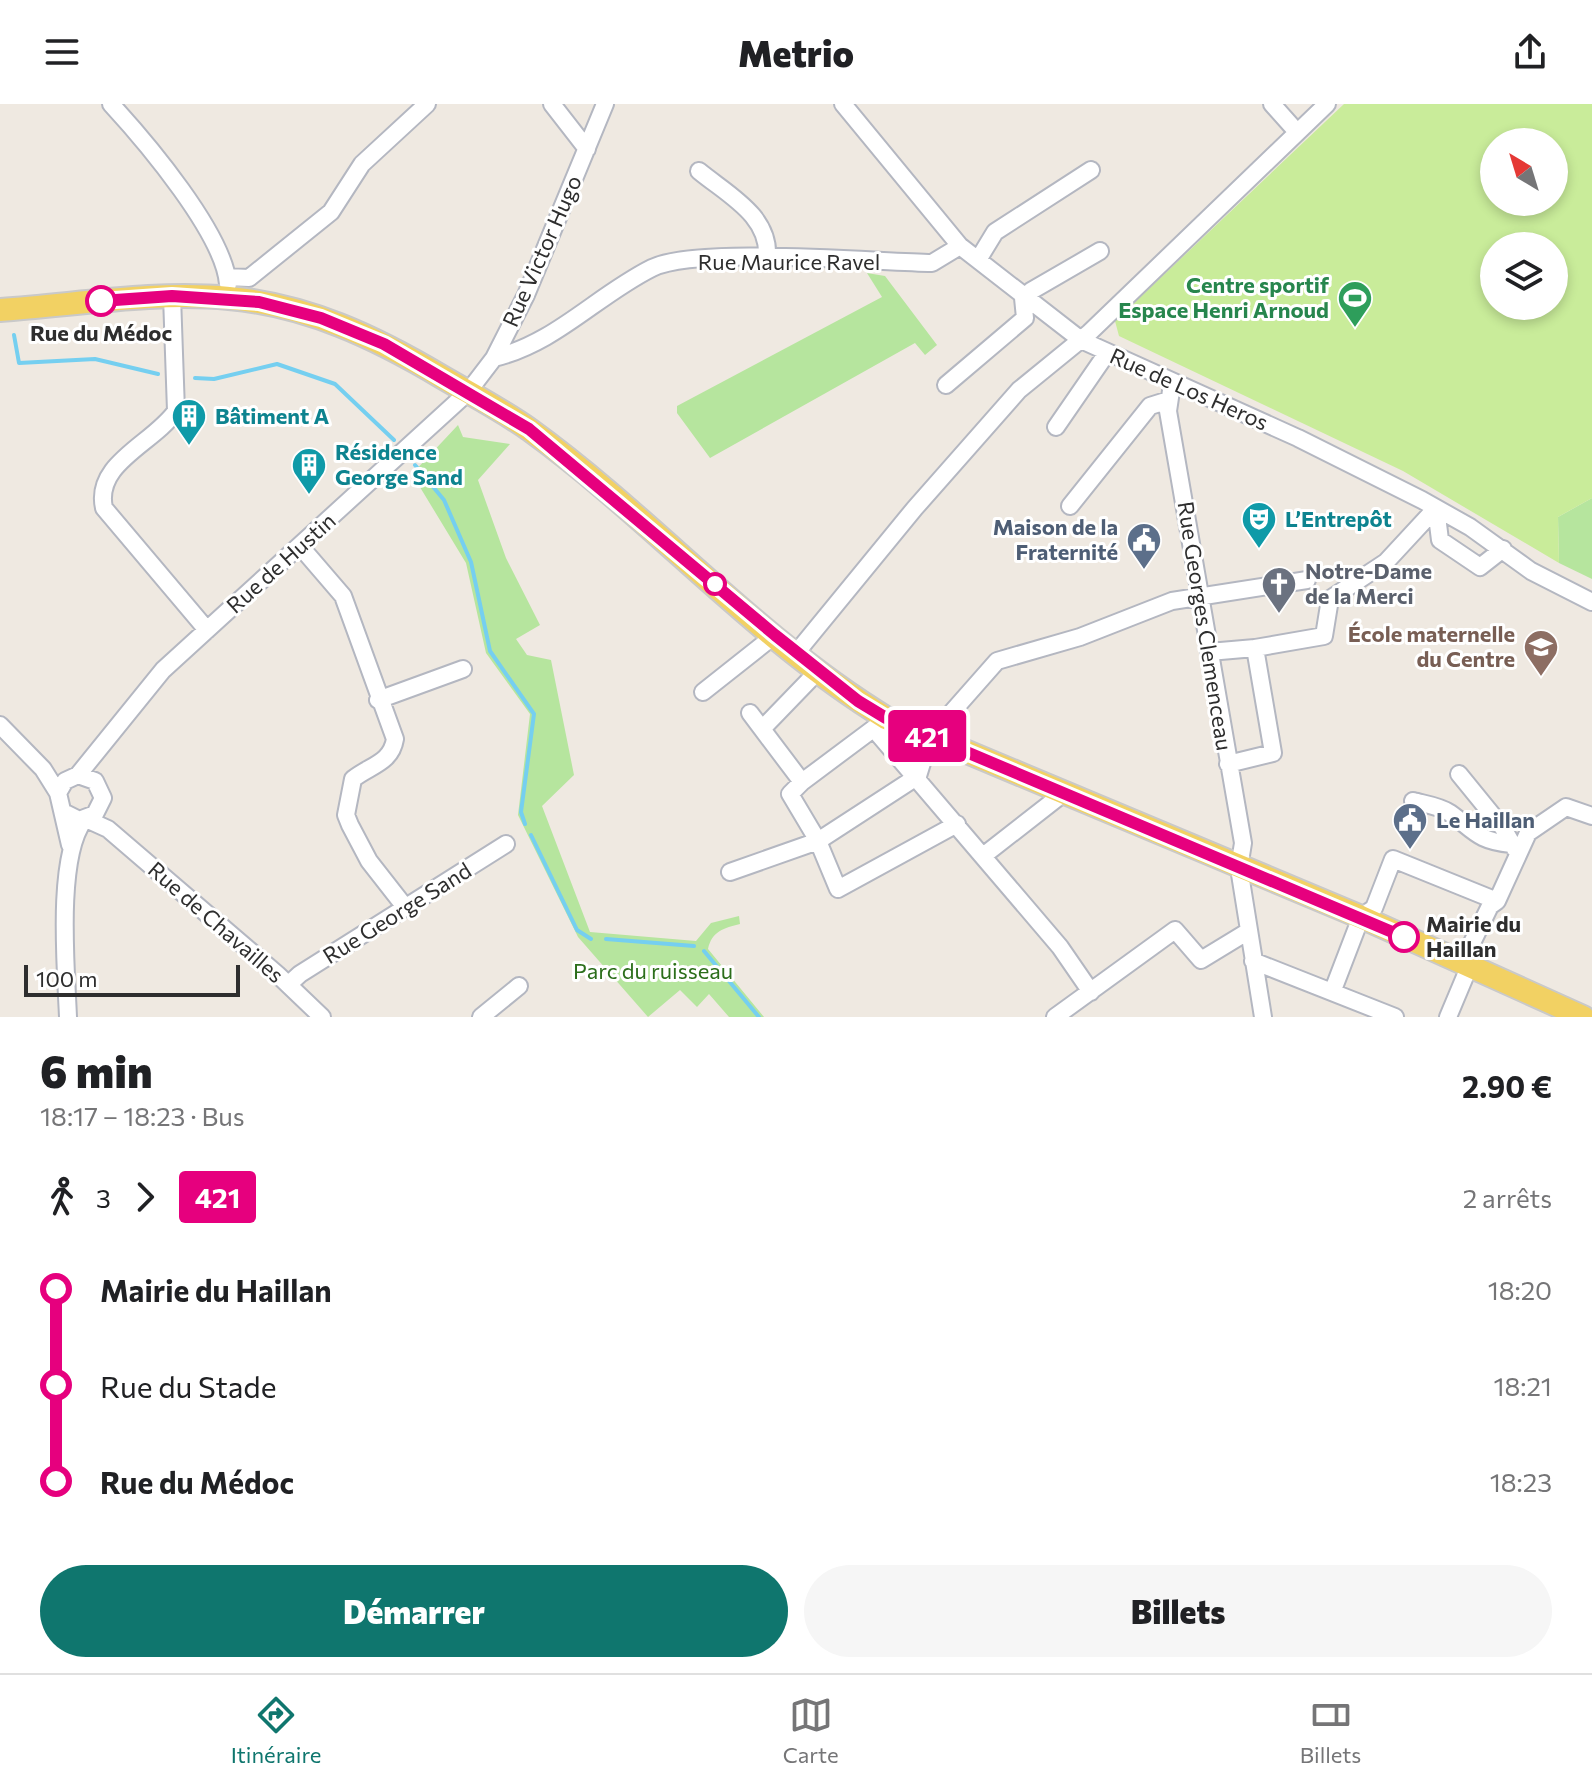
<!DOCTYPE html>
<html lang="fr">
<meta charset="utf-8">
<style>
body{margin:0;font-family:Commissioner,sans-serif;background:#f6f6f6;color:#202124;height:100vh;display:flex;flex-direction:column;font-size:30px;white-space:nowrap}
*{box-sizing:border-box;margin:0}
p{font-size:26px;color:#757577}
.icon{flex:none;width:44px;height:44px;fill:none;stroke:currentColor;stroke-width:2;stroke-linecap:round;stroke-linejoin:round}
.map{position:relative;height:913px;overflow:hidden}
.panel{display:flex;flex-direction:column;background:#fff;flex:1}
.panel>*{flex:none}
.badge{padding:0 16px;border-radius:6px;font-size:28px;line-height:52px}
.needle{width:52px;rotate:322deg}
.fabs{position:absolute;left:1480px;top:24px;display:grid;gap:16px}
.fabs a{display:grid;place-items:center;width:88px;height:88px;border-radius:50%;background:#fff;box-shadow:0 4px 12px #0003;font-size:40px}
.scale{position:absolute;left:24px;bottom:20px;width:216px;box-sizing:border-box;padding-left:8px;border:4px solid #2e2e2e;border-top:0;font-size:22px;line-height:28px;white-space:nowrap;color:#2e2e2e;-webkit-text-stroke:6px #fff;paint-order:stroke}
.map>.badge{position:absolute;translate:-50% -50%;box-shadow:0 0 0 4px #fff}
.legs{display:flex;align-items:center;gap:12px;height:88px;padding:0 40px;font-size:26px}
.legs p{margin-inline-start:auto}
.head{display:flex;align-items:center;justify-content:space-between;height:136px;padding:0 40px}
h1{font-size:44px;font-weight:800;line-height:60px}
.cta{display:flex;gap:16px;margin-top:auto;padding:16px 40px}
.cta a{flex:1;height:92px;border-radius:48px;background:#0f766e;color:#fff;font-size:32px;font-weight:800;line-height:92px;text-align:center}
.cta a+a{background:#f6f6f6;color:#202124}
ul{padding:0 40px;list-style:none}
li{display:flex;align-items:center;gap:28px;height:96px;font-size:30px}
li i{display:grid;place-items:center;width:12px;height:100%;margin:0 10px;background:currentColor}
li i::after{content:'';width:20px;height:20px;margin:-10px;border:6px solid;border-radius:50%;background:#fff}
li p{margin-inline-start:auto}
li:first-child i{background:linear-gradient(#0000 50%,currentColor 0)}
li:last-child i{background:linear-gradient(currentColor 50%,#0000 0)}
header{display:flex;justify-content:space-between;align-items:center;height:104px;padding:0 40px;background:#fff;font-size:36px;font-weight:800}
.tabs{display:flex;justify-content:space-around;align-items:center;height:112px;border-top:2px solid #e0e0e0;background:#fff;font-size:22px;color:#757577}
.tabs a{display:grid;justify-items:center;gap:4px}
.tabs .on{color:#0f766e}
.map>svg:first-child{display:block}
</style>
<header><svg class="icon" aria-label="menu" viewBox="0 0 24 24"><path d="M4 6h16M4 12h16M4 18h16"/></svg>Metrio<svg class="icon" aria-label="share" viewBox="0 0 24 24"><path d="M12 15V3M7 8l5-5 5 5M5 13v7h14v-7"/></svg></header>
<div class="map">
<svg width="1592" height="913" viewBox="0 0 1592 913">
<rect width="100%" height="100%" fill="#efe9e1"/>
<!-- green -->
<path fill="#b6e59e" d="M867,169L885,172L937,241L925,251L915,239L710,354L677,309V302L882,193Z
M458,321L463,333L510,340L478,376L506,454L540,521L516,535L527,551L551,556L574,671L542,702L590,828L696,837L711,819L739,812L740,820C724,824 712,827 708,845L764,913H729L709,890L697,903L680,886L648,913L578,833L518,711L530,610L486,549L466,459L412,370Z
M1592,394V475L1559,459L1558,413Z"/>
<!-- pitch -->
<path fill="#c9ec9a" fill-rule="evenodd" d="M1344,0H1592V394L1558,413L1559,459L1403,367L1119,232L1115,217ZM1494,38H1554V98H1494ZM1554,142V202H1494V142Z"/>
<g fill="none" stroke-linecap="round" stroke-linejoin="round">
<!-- stream -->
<path stroke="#75cff0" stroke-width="4" d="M14,231L19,259L95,255L158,270
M195,274L214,275L277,260L335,280L394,336
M415,361L444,396L471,458L490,547L534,610L521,708L525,720
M531,731L577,826L591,835
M606,835L694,842
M704,847L759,913"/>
<!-- minor casing -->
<g stroke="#b4b7c1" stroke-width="20">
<path id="minor" d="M111,0C146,38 224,130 228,180
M552,0L587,45
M843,0L960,142L1081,236L1298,334L1422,396L1470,423L1531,467L1592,498
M1272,0L1297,28
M699,67C728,91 771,112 767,155
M978,156L995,128L1091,66
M227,173L249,174L331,108L362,60L427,0
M172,192L176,307C153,340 94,359 104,404L207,526
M494,254C556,239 596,192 652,164C696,142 874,158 932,159L960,142
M1172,280L1168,307L1243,739L1239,764L1263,913
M946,281L1025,214L1023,194L1031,187L1100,147
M1056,323L1107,249
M1070,402L1150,302L1169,296
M1436,404L1440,436L1480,463L1503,445
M300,442L343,492L395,635C391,659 371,661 353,675L346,711L350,721L369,757L405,803
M1255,544L1324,532L1330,495L1386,458L1436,404
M797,548L915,404L1019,286L1089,229L1327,0
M1209,548L1255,544L1272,643L1273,649L1228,660
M819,566L762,625L802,678L881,619
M703,588L775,531
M378,596L463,565
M750,609L762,625
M0,621L43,665L58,689
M874,625L1060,843L1091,888
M1459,670L1503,724L1515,745
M78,671L163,566L468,288L494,254L526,191L605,0
M802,678L790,690L818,737L838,785L957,720
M1413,697C1424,700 1440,702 1450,709C1474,726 1477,737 1511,740
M63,708L79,716L95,710L103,694L95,677L78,671L65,677L58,689L70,741
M86,715L108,725L277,870L322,913
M983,752L1065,688
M730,768L818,737L918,672L930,633L997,557L1080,533L1172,497L1307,476
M1253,857L1395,913
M289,880L300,870L506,740
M1333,886L1361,813L1374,804L1393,755L1497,797
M68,913C66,864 56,754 84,716
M481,913L519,882
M1055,913L1175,826L1201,856L1247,828
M1448,913L1469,863L1468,847L1490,802L1497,797L1528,729L1566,703L1592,712"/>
</g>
<!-- major casing -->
<g stroke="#c9c9c9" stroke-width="26">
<path id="major" d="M0,206C76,201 152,187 229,194C307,201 375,233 442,273C471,290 502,306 530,326C653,415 756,535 886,614L1361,813L1583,913"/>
</g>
<!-- minor -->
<use href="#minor" stroke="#fff" stroke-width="16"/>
<!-- major -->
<use href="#major" stroke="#f2d163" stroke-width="22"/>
</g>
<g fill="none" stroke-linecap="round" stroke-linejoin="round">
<!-- line-1 casing -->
<g stroke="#fff" stroke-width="18">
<path id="line-1" d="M101,197L172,192L259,198L321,214L384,240L529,325L775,531L858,597L886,614L1404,833"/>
</g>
<!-- line-1 -->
<use href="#line-1" stroke="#e6007e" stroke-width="12"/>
</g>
<!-- icons -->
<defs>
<g id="stadium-pin" transform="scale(1.8)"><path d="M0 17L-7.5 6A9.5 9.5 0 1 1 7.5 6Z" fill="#2e9e5b" stroke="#fff"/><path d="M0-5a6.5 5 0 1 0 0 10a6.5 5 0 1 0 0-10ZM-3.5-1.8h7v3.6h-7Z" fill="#fff"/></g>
<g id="building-pin" transform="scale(1.8)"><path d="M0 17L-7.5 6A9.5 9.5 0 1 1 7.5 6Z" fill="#0f9aa8" stroke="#fff"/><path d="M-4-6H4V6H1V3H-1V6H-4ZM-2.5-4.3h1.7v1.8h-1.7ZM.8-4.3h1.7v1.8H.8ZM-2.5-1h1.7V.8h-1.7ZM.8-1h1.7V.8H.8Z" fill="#fff"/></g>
<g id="theatre-pin" transform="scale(1.8)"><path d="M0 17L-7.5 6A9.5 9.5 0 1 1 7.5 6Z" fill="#0f9aa8" stroke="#fff"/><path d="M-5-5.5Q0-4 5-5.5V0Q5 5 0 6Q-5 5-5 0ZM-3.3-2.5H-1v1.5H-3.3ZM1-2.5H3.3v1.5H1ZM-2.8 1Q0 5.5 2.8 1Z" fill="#fff"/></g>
<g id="civic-pin" transform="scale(1.8)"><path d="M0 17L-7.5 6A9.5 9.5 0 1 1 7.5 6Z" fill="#5c6f8a" stroke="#fff"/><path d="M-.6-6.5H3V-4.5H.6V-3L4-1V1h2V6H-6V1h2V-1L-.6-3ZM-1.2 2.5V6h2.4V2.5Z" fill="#fff"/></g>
<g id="church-pin" transform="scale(1.8)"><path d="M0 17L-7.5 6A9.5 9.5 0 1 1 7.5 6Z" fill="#6b7280" stroke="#fff"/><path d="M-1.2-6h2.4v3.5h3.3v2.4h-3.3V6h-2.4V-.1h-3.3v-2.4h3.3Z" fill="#fff"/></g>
<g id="school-pin" transform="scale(1.8)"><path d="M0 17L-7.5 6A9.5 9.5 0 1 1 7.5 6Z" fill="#8d6e63" stroke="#fff"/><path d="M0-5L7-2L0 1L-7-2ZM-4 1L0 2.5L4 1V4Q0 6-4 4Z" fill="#fff"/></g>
</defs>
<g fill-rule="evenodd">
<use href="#stadium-pin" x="1355" y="194"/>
<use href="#building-pin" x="189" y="312"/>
<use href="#building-pin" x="309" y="361"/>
<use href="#theatre-pin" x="1259" y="415"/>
<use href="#civic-pin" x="1144" y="436"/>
<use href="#church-pin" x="1279" y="480"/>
<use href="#school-pin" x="1541" y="543"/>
<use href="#civic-pin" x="1410" y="716"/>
</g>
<!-- markers -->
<g fill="#fff" stroke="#e6007e" stroke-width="4">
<circle cx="101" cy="197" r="14"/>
<circle cx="715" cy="480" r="10"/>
<circle cx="1404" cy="833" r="14"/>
</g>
<g text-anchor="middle" stroke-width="6" stroke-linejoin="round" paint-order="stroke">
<!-- street labels -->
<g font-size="22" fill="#2e2e2e" stroke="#fff">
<text transform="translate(542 147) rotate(-66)" y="8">Rue Victor Hugo</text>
<text x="789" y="166">Rue Maurice Ravel</text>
<text transform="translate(1189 285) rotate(24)" y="8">Rue de Los Heros</text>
<text transform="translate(281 459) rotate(-42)" y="8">Rue de Hustin</text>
<text transform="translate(1205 522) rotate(81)" y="8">Rue Georges Clemenceau</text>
<text transform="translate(397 809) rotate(-32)" y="8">Rue George Sand</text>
<text transform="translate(216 818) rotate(41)" y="8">Rue de Chavailles</text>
</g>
<!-- leisure labels -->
<g font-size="22" font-weight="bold" fill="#27864d" stroke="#fff" text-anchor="end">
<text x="1329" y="189">Centre sportif<tspan x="1329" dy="25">Espace Henri Arnoud</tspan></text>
</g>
<!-- stop labels -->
<g font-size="22" font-weight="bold" fill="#2e2e2e" stroke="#fff">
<text x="101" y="237">Rue du Médoc</text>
<text x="1426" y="828" text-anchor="start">Mairie du<tspan x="1426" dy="25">Haillan</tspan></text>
</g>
<!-- culture labels -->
<g font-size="22" font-weight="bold" fill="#0d838f" stroke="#fff" text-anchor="start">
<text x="215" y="320">Bâtiment A</text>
<text x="335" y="356">Résidence<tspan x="335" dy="25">George Sand</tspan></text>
<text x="1285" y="423">L’Entrepôt</text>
</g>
<!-- service labels -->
<g font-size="22" font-weight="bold" fill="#4e5e75" stroke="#fff" text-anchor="end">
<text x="1118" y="431">Maison de la<tspan x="1118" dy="25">Fraternité</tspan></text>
<text x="1436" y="724" text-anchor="start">Le Haillan</text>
</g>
<!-- worship labels -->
<g font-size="22" font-weight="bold" fill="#5b616d" stroke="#fff" text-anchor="start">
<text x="1305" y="475">Notre-Dame<tspan x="1305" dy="25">de la Merci</tspan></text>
</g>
<!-- education labels -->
<g font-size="22" font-weight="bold" fill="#785e54" stroke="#fff" text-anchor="end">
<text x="1515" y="538">École maternelle<tspan x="1515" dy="25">du Centre</tspan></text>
</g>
<!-- park labels -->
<g font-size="22" fill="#2c6e1b" stroke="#fff">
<text x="653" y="875">Parc du ruisseau</text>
</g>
</g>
</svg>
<div class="fabs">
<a><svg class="needle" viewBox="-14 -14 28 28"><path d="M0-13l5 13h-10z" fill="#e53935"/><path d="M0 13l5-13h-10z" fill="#757577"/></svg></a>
<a><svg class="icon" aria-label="layers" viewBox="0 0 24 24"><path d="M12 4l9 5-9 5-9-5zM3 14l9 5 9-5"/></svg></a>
</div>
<div class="scale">100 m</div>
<b class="badge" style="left:927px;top:632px;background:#e6007e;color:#fff">421</b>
</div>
<section class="panel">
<div class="head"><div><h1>6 min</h1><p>18:17 – 18:23 · Bus</p></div><b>2.90 €</b></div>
<div class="legs"><svg class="icon" aria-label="walk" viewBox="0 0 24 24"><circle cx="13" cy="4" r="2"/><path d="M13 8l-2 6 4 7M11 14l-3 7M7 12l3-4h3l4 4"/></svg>3<svg class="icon" aria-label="forward" viewBox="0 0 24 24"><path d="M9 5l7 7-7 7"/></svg><b class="badge" style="background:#e6007e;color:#fff">421</b><p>2 arrêts</p></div>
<ul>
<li><i style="color:#e6007e"></i><b>Mairie du Haillan</b><p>18:20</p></li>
<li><i style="color:#e6007e"></i><span>Rue du Stade</span><p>18:21</p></li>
<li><i style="color:#e6007e"></i><b>Rue du Médoc</b><p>18:23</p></li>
</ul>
<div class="cta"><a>Démarrer</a><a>Billets</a></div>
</section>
<nav class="tabs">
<a class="on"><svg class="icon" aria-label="directions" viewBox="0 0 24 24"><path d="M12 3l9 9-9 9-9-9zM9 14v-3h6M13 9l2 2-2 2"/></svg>Itinéraire</a>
<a><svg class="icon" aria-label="map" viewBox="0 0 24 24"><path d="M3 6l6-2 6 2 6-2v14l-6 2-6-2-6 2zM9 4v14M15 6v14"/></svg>Carte</a>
<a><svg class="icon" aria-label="tickets" viewBox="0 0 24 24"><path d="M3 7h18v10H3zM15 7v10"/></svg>Billets</a>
</nav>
